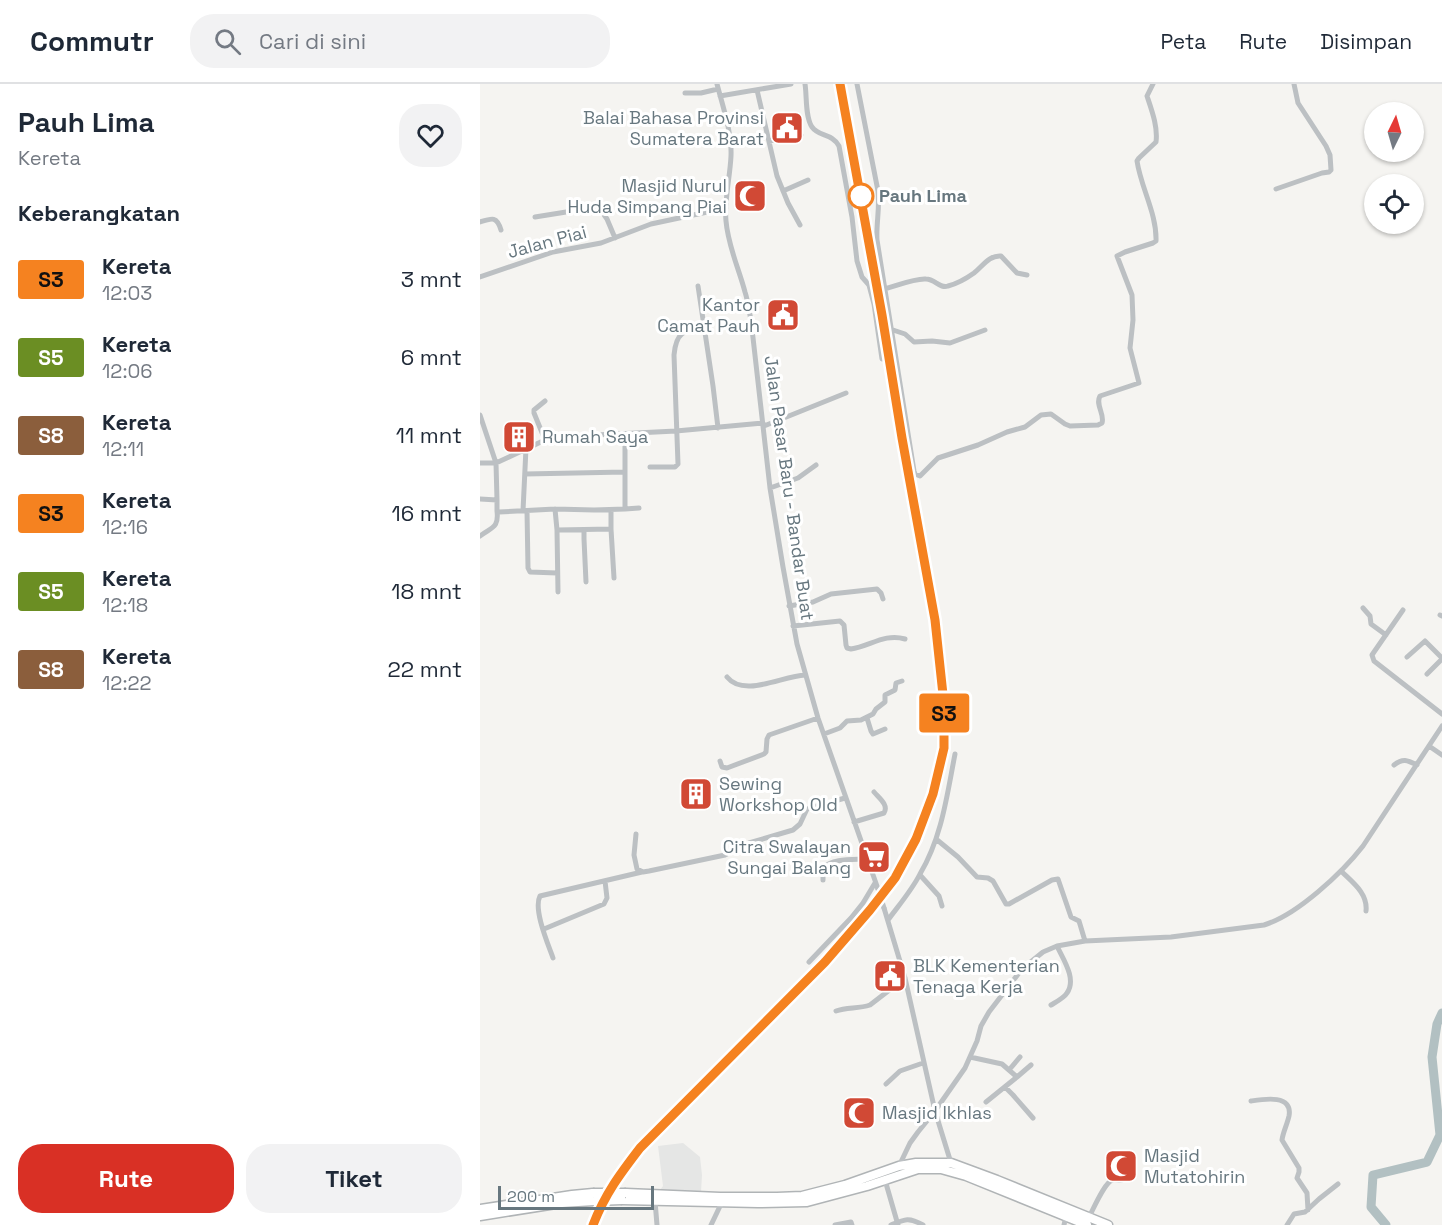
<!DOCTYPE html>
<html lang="id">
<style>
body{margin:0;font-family:"Space Grotesk",sans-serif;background:#f2f2f3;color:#1f2937;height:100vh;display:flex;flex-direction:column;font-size:22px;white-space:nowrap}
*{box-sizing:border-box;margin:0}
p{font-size:20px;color:#747a83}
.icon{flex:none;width:33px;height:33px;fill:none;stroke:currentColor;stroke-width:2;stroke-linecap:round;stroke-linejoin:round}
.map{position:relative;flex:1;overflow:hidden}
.details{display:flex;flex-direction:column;background:#fff;width:480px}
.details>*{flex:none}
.badge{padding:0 12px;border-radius:4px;font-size:21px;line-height:39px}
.needle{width:39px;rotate:5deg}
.fabs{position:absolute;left:884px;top:18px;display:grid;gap:12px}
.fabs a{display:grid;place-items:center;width:60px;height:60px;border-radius:50%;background:#fff;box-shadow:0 2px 4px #0004;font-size:30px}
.scale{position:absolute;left:18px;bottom:15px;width:156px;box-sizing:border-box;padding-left:6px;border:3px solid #67777f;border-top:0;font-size:16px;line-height:21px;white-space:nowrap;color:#67777f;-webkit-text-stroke:4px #fff;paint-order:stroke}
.map>.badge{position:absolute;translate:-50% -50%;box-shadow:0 0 0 3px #fff}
h2{padding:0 18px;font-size:22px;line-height:54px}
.round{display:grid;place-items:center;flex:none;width:63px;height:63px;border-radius:24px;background:#f2f2f3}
.head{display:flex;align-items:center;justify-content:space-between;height:102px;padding:0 18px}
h1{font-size:28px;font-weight:800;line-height:45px}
.cta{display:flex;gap:12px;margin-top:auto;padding:12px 18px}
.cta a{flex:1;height:69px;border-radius:24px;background:#d93025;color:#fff;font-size:24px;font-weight:800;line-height:69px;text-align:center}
.cta a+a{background:#f2f2f3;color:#1f2937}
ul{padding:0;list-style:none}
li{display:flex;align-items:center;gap:18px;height:78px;padding:0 18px}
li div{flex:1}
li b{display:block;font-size:22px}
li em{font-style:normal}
li .badge{min-width:66px;font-weight:700;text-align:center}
header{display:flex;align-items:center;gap:36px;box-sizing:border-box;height:84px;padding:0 30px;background:#fff;border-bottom:2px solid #e0e1e3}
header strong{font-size:28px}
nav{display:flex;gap:33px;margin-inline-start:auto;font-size:21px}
.search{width:420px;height:54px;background:#f2f2f3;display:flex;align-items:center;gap:15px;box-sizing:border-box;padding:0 21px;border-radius:24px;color:#747a83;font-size:22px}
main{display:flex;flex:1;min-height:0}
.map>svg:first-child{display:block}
</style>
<header>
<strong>Commutr</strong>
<div class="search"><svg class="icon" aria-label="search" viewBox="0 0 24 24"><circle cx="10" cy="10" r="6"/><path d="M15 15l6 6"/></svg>Cari di sini</div>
<nav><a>Peta</a><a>Rute</a><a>Disimpan</a></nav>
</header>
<main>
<section class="details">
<div class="head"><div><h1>Pauh Lima</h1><p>Kereta</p></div><a class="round"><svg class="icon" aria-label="heart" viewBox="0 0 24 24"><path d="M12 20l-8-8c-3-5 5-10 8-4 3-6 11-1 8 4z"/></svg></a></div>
<h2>Keberangkatan</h2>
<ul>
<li><span class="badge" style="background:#f58220;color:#111">S3</span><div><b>Kereta</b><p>12:03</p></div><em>3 mnt</em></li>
<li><span class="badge" style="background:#6b8e23;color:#fff">S5</span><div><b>Kereta</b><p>12:06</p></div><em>6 mnt</em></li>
<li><span class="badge" style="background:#8b5e3c;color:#fff">S8</span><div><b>Kereta</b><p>12:11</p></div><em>11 mnt</em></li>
<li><span class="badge" style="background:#f58220;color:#111">S3</span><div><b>Kereta</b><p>12:16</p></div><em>16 mnt</em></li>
<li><span class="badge" style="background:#6b8e23;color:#fff">S5</span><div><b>Kereta</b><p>12:18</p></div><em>18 mnt</em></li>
<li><span class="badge" style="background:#8b5e3c;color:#fff">S8</span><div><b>Kereta</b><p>12:22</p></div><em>22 mnt</em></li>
</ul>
<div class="cta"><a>Rute</a><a>Tiket</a></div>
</section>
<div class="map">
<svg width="962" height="1141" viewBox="0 0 962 1141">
<rect width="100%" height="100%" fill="#f5f4f1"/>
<!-- built -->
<path fill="#e5e6e5" d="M203,1059L220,1073L222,1091L221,1108L180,1106L183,1102L178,1062Z"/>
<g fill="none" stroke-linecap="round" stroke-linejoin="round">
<!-- river -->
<path stroke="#b2c0c2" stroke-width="9" d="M906,1141L891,1123L893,1091L947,1078L960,1051L952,973L957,940L962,929"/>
<!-- highway casing -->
<g stroke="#b0b4b6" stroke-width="11">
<path id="highway" d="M146,1109L240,1113H297L322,1112L365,1101L419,1082L436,1079H471L517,1096L628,1141
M142,1116L278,1119L327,1118L387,1102L438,1085H461L486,1092L607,1141
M0,1125L92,1111L113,1109
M0,1132L82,1119L114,1117"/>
</g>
<!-- minor -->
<path stroke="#bcc0c3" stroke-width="5" d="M237,0C243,23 252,49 251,72C250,94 244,116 246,137C248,162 259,185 265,208C268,217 269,227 271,236L290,404L303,483L317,560L338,634L398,805
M325,0C327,12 325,33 332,43C339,53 352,49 359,62L372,133L377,177L382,193L389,201L394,220L402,275
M377,0L398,107C400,124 396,140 397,156L434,387L435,390L440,392L458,374L498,361L527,348L545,343L561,331L571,330L585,340L590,342L618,341L622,339C625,330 615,321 620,312L659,299L650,264L653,236L652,211L637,172L645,168L673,159L676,157C677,130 661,104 657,77L659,74L676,58C678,43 672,27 667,12L673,0
M277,6L297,92L308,119L320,141
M205,9H221L238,5
M240,12L311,0
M289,57L321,51
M796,105L842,89L849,88L851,86L850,71L846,62L818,19L814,0
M303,107L328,96
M55,133L111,124L120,125L127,135L135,154
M0,138C12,134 17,132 21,146
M0,193L73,168L121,159L171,140L246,124
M218,202L233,302L238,344
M404,205C416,202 435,194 446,195C455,195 460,205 468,202C476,200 487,194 494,189C503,182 509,171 521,172L537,189L547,191
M410,245L425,250L434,258L452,257L470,259L505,246
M0,331L16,379L17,416
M284,342L366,309
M145,351V425L159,424
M65,356L54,329V326L65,317
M0,379H16L65,356L76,353L196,347L283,339
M170,383H195L198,380L194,271C196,249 203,245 225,245
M45,390L145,388
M290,404L318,394L336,381
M0,415L17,416V427L19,428L75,425L114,426L145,425
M75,425L77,446L131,445L134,494
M131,426V445
M43,427L46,364
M47,427L48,484L50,488L77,489
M77,446L78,508
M104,446V455L106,498
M0,452C12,443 19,444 17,427
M309,522L333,518L351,510L397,505L401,509L403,515
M883,524L890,532L891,540L906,551
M923,526L894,568L892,571L894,577L962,630
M960,531L962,532
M313,542L360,537L364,541L366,561L367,564L371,565C390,562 405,549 425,555
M927,573L945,557L962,574
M947,590L962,575
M247,593C264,614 302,592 325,591
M387,634L391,647L393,650L405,645
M344,650L360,644L367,637L381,636L393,630L396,625L405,618V611L415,606L416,599L422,597
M949,662L962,671
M240,677L242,683L247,684L284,670L286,668L287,655L289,651L338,634
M914,681C923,674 927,676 937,681
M374,738L404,729C409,721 399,714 394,708
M156,750L154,771L157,785L163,788L169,787L245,771L269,759L313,746L320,740L327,725L330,724L365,714
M456,755L478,773L497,793L508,794L513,797L526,820H529L572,796L578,795L591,833L599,837L605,857
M861,787C872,798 888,809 886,827
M440,791L459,812L462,822
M343,796V784C353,774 373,776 387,775
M404,824L425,894L455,1027L471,1079
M408,836C419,821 432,806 440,790C462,753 467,711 475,670
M64,845L124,820L127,814L125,797
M73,874C68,860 53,825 60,812L162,788
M329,878L371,834L383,819L395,799
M571,921C576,918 584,914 587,909C597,895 583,875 577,862
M356,927C367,923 378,925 390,921L425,894
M490,973L522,980L537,993L506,1018
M529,986L540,973
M537,993L551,981
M406,1000L420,987L443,979
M525,1003L533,1011L553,1034
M771,1017C784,1015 813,1010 809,1032C807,1041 803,1048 802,1056L819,1084V1088L817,1094L827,1109L828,1126
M419,1082L430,1059L438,1048L455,1027L485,984L497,957L501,942L509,928L542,885L563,868L577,862L605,857L691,853L784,841C817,831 862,789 883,762L962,642
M405,1096L418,1141
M175,1117L177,1141
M609,1133C613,1126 625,1097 633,1096C636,1095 639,1097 642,1096L654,1080
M231,1141L242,1118
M355,1141L371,1138L372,1141
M411,1141C425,1135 429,1133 443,1141
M584,1141L586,1132
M807,1141L814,1130L825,1128L839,1115L858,1100"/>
<!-- highway -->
<use href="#highway" stroke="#fff" stroke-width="8"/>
<!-- rail -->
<path stroke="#9ca3a7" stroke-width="1.5" stroke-dasharray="9 4.5" stroke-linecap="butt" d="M113,1141C125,1110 140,1090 160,1064L345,878L390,827L415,794L436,755L453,710L464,664V620L455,536L360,0"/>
<!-- highway-bridge casing -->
<g stroke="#b0b4b6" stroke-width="11" stroke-linecap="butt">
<path id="highway-bridge" d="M113,1109H146
M114,1117L142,1116"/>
</g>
<!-- minor-bridge -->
<path stroke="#bcc0c3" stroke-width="5" d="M398,805L404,824"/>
<!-- highway-bridge -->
<use href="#highway-bridge" stroke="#fff" stroke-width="8"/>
</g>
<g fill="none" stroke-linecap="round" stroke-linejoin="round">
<!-- line casing -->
<g stroke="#fff" stroke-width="14">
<path id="line" d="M113,1141C125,1110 140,1090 160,1064L345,878L390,826L415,794L436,755L453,710L464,664V620L455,536L422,354L402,231L360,0"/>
</g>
<!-- line -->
<use href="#line" stroke="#f58220" stroke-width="9"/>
</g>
<!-- icons -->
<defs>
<g id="civic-square" transform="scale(1.725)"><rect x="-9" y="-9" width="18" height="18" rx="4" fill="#d14935" stroke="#fff"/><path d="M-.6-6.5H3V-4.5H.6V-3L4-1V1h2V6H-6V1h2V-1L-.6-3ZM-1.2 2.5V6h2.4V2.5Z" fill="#fff"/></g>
<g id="mosque-square" transform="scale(1.725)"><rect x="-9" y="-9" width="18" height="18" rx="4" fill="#d14935" stroke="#fff"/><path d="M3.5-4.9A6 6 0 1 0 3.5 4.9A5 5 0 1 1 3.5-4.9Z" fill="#fff"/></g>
<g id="building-square" transform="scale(1.725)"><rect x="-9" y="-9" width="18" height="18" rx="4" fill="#d14935" stroke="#fff"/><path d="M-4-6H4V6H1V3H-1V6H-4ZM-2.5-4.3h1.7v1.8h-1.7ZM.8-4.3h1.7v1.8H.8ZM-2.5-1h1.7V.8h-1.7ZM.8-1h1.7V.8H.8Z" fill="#fff"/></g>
<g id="supermarket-square" transform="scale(1.725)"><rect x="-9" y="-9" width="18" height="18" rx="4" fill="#d14935" stroke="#fff"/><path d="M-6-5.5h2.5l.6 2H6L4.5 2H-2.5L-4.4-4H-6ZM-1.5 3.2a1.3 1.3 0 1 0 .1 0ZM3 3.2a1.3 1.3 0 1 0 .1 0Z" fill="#fff"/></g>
</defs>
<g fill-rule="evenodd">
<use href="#civic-square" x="307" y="44"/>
<use href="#mosque-square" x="270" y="112"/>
<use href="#civic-square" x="303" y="231"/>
<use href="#building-square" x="39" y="353"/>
<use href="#building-square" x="216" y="710"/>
<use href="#supermarket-square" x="394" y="773"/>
<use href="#civic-square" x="410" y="892"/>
<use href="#mosque-square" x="379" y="1029"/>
<use href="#mosque-square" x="641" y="1082"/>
</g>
<!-- markers -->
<circle fill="#fff" stroke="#f58220" stroke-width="3" cx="381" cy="112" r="12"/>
<g text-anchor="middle" stroke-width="6" stroke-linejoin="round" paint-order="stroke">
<!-- poi labels -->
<g font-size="18" fill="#67777f" stroke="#fff" text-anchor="start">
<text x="284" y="40" text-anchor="end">Balai Bahasa Provinsi<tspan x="284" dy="21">Sumatera Barat</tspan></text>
<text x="247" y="108" text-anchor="end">Masjid Nurul<tspan x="247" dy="21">Huda Simpang Piai</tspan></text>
<text x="280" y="227" text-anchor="end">Kantor<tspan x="280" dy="21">Camat Pauh</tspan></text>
<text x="62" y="359">Rumah Saya</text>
<text x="239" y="706">Sewing<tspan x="239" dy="21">Workshop Old</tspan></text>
<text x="371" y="769" text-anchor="end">Citra Swalayan<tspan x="371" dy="21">Sungai Balang</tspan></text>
<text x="433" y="888">BLK Kementerian<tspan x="433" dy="21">Tenaga Kerja</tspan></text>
<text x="402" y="1035">Masjid Ikhlas</text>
<text x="664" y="1078">Masjid<tspan x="664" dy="21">Mutatohirin</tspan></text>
</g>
<!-- stop labels -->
<g font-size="18" font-weight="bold" fill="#67777f" stroke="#fff" text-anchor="start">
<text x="399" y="118">Pauh Lima</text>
</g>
<!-- street labels -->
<g font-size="18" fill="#67777f" stroke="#fff">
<text transform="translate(67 158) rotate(-15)" y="6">Jalan Piai</text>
<text transform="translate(309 404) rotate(82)" y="6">Jalan Pasar Baru - Bandar Buat</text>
</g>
</g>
</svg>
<div class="fabs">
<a><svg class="needle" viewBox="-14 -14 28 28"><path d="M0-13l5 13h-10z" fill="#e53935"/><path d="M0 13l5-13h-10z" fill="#747a83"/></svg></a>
<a><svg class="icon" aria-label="locate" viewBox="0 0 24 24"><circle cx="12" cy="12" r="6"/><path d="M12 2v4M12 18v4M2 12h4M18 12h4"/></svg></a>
</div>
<div class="scale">200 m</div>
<b class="badge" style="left:464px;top:629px;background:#f58220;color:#111">S3</b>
</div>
</main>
